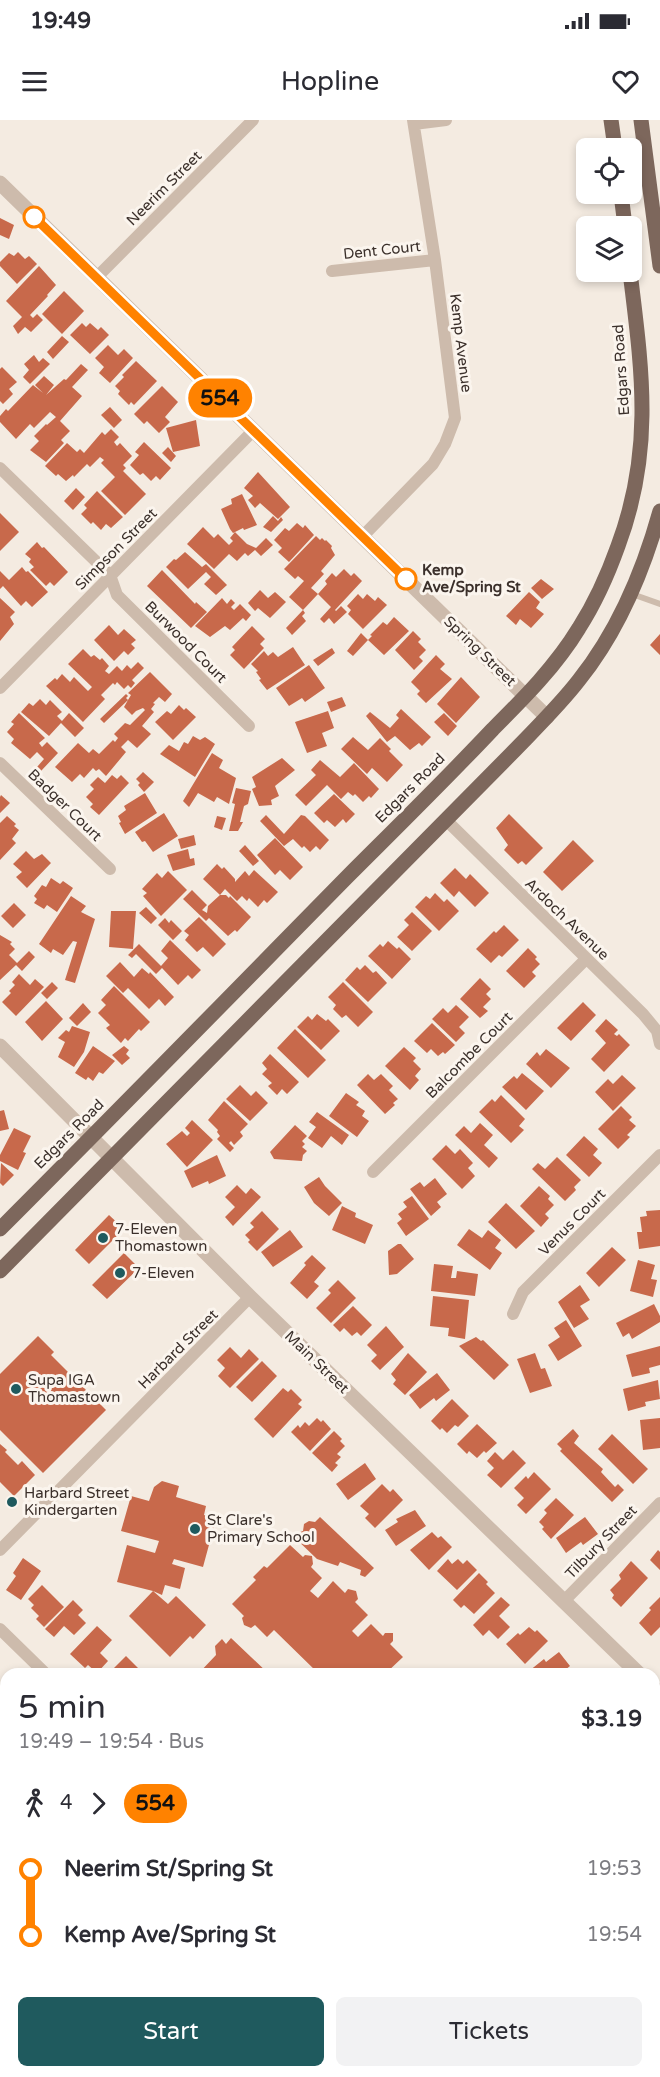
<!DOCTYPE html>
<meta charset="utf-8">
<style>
body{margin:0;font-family:"Varela Round",sans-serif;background:#f2f2f3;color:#2b2b33;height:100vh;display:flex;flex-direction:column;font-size:22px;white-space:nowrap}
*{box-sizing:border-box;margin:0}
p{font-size:20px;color:#7c7c81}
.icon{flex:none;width:33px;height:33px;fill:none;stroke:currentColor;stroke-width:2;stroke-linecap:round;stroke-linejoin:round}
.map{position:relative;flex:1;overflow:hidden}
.details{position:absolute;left:0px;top:1548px;width:660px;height:410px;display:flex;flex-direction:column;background:#fff;border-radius:18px 18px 0 0;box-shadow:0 3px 9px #0003}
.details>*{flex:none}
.badge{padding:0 12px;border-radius:20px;font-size:21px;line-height:39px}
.fabs{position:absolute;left:576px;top:18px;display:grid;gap:12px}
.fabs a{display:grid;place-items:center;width:66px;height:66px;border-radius:9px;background:#fff;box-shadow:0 3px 9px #0003;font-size:30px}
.map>.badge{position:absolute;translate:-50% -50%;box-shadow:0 0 0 3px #fff}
.legs{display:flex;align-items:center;gap:9px;height:66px;padding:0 18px;font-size:20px}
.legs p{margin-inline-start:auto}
.head{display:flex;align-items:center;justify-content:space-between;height:102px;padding:0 18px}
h1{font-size:33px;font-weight:600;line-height:45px}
.cta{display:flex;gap:12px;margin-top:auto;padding:12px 18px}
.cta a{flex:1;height:69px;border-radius:9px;background:#1f5a5e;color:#fff;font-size:24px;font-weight:600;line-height:69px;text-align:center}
.cta a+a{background:#f2f2f3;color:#2b2b33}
ul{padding:0 18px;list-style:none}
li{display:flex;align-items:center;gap:21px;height:66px;font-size:22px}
li i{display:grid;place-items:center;width:9px;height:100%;margin:0 8px;background:currentColor}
li i::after{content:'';width:15px;height:15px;margin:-8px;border:4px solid;border-radius:50%;background:#fff}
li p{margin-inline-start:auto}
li:first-child i{background:linear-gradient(#0000 50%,currentColor 0)}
li:last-child i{background:linear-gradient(currentColor 50%,#0000 0)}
.status{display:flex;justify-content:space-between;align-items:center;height:42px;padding:0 30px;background:#fff;direction:ltr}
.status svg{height:16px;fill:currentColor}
header{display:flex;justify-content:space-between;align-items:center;height:78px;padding:0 18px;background:#fff;font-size:27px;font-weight:600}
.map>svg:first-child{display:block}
</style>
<div class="status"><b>19:49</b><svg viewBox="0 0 49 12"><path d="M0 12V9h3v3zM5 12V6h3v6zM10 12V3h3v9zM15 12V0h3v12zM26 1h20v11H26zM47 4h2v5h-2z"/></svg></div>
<header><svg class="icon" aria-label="menu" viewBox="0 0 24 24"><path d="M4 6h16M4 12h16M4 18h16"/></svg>Hopline<svg class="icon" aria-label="heart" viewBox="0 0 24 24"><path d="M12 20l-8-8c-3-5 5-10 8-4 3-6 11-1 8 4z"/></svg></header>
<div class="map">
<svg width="660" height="1957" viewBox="0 0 660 1957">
<rect width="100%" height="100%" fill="#f4ebe1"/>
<!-- building -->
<path fill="#c8694b" d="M0,98L14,105L9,119L0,115Z
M18,132L25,139L29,136L37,144L17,164L0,146V142L9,133L14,136Z
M39,146L56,165L47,175L48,176L30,195L33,198L37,194L43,200L31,212L25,207L18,214L13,206L22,197L6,181Z
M64,171L84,191L62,214L42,194Z
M82,203L86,207L90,203L98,210L101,207L109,215L90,234L70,215Z
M62,216L69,222L53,239L47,232Z
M108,225L118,235L124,229L133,238L110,263L99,253L104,247L95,238Z
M34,235L39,242L43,238L50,244L30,264L23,257L29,250L24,244Z
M136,241L157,261L134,285L131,282L129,285L118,274L120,271L115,266L124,257L122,255Z
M81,244L88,250L72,267L82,276L60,301L70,311L61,320L64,323L46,342L30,330L39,321L34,316L46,304L47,305L56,297L50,292L34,308L30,304L16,319L0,302V296L6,289L8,291L33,265L43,273L35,265L44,256L54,265L46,275L64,259L66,260Z
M2,247L17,262L9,269L13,274L3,284L0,281V249Z
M162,266L178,282L165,297L170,302L159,313L147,301L144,304L134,294Z
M110,287L122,300L114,308L101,295Z
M196,300L200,326L173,332L166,308Z
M111,309L119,317L114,322L117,326L120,323L132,336L123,345L126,348L123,351L146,374L125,395L101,371L115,357L101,343L104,340L100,337L90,347L87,344L74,357L73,355L66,361L58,354L56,356L45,346L67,323L77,332L80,329L84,333L102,312L105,315Z
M144,322L171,348L160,360L156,356L151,361L143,353L140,355L130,345L139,335L135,332Z
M168,327L176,336L171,342L162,333Z
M258,352L290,387L278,399L260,383L255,388L248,380L253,376L244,368Z
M76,368L85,377L73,390L64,381Z
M97,371L123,397L111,408L106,404L101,410L93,402L91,404L81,394L87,388L84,385Z
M242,374L257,405L244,410L243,408L233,413L230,409L221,389L232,384L231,379Z
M0,393L19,412L0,431Z
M273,396L278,401L281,397L283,400L271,412L263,407Z
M297,403L303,408L305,405L314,415L289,442L278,432L282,428L274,420L285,408L289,411Z
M203,407L214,418L218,414L229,425L233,421L230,418L235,412L247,424L256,428L266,418L273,425L261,436L255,430L248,436L245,433L237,441L229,434L214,449L187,424Z
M316,416L320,420L322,418L325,421L326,420L332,426L331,428L335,435L321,451L324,454L311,468L318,474L303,490L289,477L304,461L298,456L295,459L284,449Z
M37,422L42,428L44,427L68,452L54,466L50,462L46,466L30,450L34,447L29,442L31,439L25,434Z
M185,432L202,447L206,444L227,465L216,475L204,464L211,457L206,452L188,469L166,447L174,439L176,440Z
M22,447L26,452L28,451L48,472L32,487L26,481L21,486L3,466L0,469V451L9,460Z
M344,449L351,456L354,453L362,461L335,490L336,491L341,486L347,492L334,504L329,498L324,503L320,499L331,487L318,474L327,464L325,461L332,453L336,457Z
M162,450L195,484L196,482L207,492L191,508L147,466Z
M541,459L554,469L542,479L531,468Z
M260,470L268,478L275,472L286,482L270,498L258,488L255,491L248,483Z
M529,472L540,482L536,488L544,494L531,508L520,499L516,505L506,496Z
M358,474L363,479L367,474L375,481L378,477L387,485L363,509L348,494L351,490L347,486Z
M0,478L15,492L10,497L14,504L0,521Z
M222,478L227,484L231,479L235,483L231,487L234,490L240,484L251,495L246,501L243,498L230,510L225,506L210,517L195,506Z
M303,490L305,493L302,496L306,501L292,515L286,508Z
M394,497L409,511L384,535L368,520L372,516L370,515L383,502L387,505Z
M109,505L118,515L124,509L136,520L131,524L135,528L128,535L124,531L114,541L94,520Z
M252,506L265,519L260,524L264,528L244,549L230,535L235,530L232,527Z
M413,511L421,519L418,522L426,530L419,537L423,541L414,550L395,530Z
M361,513L368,520L353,536L347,531Z
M660,514V535L650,525Z
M293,527L305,545L267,570L259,560L261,559L256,552L258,551L251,544L264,531L268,536L273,532L278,537Z
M332,528L335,533L318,546L313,540Z
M83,529L91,537L94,535L100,540L102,538L109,546L105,551L109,554L117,546L122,551L127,545L131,549L138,542L144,548L132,560L135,563L131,568L128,565L124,569L117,562L115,565L113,563L101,575L105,579L83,602L46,566L55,558L57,560L62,554L70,562L74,557L88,571L92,567L68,544Z
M436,535L445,544L440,549L452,559L426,583L417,574L420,571L411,562Z
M309,545L325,568L305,582L302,578L289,586L276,568Z
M150,552L172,574L165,582L159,577L153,583L155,584L151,589L154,592L142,606L151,614L137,628L128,620L121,627L126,632L106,656L99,649L96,651L93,648L84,658L80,654L72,662L55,647L78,623L89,633L93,629L99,634L113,620L115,622L118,618L114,614L125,603L130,605L145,590L143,588L136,591L132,595L124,587L128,580L104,603L100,599L126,574L128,576L126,578L128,580L131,575L128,573Z
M461,557L480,577L456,603L437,584Z
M342,577L346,586L331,592L327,582Z
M40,579L46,585L50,580L62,592L57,596L62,601L69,593L84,608L75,617L61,603L49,616L21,592L29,583L33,586Z
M179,585L184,590L186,588L196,597L173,620L155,602L167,591L171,594Z
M401,589L431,617L422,626L419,623L410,630L395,616L387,622L366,596L370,592L390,608L399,598L396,595Z
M328,591L334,608L322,613L327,626L307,633L295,602Z
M19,593L45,618L39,623L42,627L47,622L58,633L41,651L37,647L44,639L37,632L30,639L11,623L14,619L7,612L14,604L11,602Z
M444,593L457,606L448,616L434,602Z
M193,616L200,620L205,617L215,624L195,657L160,634L169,625L179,631L184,622L188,624Z
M353,617L368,630L380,618L391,629L389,631L403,645L387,662L372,648L367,654L341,629Z
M212,633L223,640L219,648L236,658L229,684L217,677L214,682L198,673L189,687L183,681Z
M282,638L295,650L275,666L279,676L271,680L272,685L259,686L252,669L256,667L252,657Z
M320,640L340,657L354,643L379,669L371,678L369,676L363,682L355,674L353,676L348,672L341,679L327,665L306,686L295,675L316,655L311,650Z
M143,652L154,662L144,672L138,665L140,663L136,659Z
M112,655L117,659L121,655L129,663L99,695L90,687L93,684L86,677L94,669L90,665L98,657L105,663Z
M236,668L251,671L248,684L244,686L240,702H243L238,711H229L235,684L232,683Z
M145,673L157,693L125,714L119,703L121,702L118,696L126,690L124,686Z
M334,674L355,694L346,703L343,699L335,707L327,700L324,703L314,693Z
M1,675L10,683L0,693V677Z
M164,693L178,716L153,732L145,721L142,722L135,712Z
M509,694L543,728L526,745L522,741L518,744L504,730L508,725L496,708Z
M266,695L284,714L301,695L305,696L329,720L320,730L316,726L310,732L304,726L302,728L293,719L284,726L260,701Z
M7,696L16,704L14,706L19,710L12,719L16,723L0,740V703Z
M217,696L226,698L222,710L214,707Z
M194,715L196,725L181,729L178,719Z
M275,718L303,747L290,760L280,750L275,755L257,735Z
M573,720L594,741L562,771L543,752Z
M245,725L259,741L253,746L239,731Z
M188,729L190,739L194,738L195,745L173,751L167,735Z
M26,731L34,739L42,734L51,743L27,768L16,757L22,752L13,744Z
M217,744L222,749L224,747L235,759V762L245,751L249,756L254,750L278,772L267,783L264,780L258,787L249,778L247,781L242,776L237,781L225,769L220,775L203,759Z
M455,748L466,759L470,754L489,773L475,787L459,771L454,777L440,763Z
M168,751L187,770L161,796L143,776L147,773L142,769L157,753L162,758Z
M51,758L60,764L63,761L73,768L57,792L47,785L44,789L34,783L37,779L34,776L42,765L46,767Z
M192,770L207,785L202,790L207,793L208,786L220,775H226L229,778L230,776L251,797L237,812L235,810L228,816L209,798L206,801L183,779Z
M435,773L444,782L447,779L459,791L439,811L415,787L426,776L430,779Z
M71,776L86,786L81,792L95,799L75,863L65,860L77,822L73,821L63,835L53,829L51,833L39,824Z
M14,783L26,795L13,808L1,796Z
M146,787L157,798L151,804L139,793Z
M111,791H136L133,829L109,827Z
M412,792L432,811L412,831L397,817L409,805L404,800Z
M199,797L226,824L213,837L203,827L197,832L185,820L189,815L184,811Z
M165,798L169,803L171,800L182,811L173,820L158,805Z
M504,805L519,820L502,837L499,835L491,843L476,829L494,811L496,813Z
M0,815L12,822L10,824L15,829L9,835L17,843L29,831L35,837L22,851L16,845L0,860Z
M170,820L201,850L192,859L188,855L178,865L162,848L156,854L136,834L132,838L128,835L139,824L161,846L168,838L161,831Z
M388,821L397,829L399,827L411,839L392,859L368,836L380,824L383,827Z
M528,828L537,837L535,839L540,844L532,852L536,856L524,868L506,851Z
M120,842L134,857L142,848L149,854L150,852L174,877L165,886L159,879L149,889L128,868L123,873L106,856Z
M365,845L373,853L376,851L387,863L368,882L345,860L357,847L360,850Z
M19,854L30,865L35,859L44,867L16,896L2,882L11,873L9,871L15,865L12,862Z
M480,858L491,869L486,874L491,879L483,887L488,891L480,898L460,879Z
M52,862L58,868L47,879L41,873Z
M343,862L373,892L358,907L346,895L342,898L333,889L336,885L328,877Z
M114,866L150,902L141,911L139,909L128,921L125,918L121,923L106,908L110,905L98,893L106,885L101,880Z
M46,881L63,899L42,921L25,902Z
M583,882L596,895L571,921L557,908Z
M83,883L91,892L77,906L69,898Z
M456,885L469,897L459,907L465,913L456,922L432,899L443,888L448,893Z
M317,894L326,901L328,899L340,911L321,930L297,907L308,896L312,900Z
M606,899L618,910L614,914L617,916L619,914L630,925L604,952L591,939L606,923L595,911Z
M432,903L455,925L445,934L443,932L438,936L431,929L427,933L414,921Z
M72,906L90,912L84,932L74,947L58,937L65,922L58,918L66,910L69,912Z
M295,909L326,940L308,958L277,928Z
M93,926L115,941L103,954L99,952L93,961L88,957L86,960L75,953Z
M124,926L129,930L126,934L130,938L122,945L112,935Z
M404,927L416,938L413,941L421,949L415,956L419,960L410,970L385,946Z
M546,929L570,948L551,968L526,944L537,932L540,936Z
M270,934L299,962L287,974L282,969L277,975L268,966L272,963L262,954L267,949L262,943Z
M522,953L544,971L526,990L502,967L514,956L517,959Z
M368,954L374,960L381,954L393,966L389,970L398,979L393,983L395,985L385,994L357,965Z
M622,955L636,968L613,991L595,972L608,959L613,964Z
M240,965L251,976L256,971L268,983L250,1001L226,979Z
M346,973L359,982L356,985L365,991L362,996L369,1001L357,1017L329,996Z
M501,975L525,999L519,1006L524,1010L511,1023L479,992L492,979L495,982Z
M224,981L248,1004L240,1012L243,1016L234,1025L231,1021L229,1023L234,1028L230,1032L217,1019L220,1016L217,1012L218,1010L208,1000Z
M621,986L632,997L629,1000L636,1006L627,1015L630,1017L618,1029L598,1009Z
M4,990L9,1009L0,1011V991Z
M317,992L349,1015L342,1025L331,1016L322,1028L308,1018L316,1007L309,1002Z
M192,1000L213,1020L187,1047L166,1024L182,1011L187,1016L190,1013L185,1008Z
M480,1003L493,1015L484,1025L498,1038L489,1048L455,1015L464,1006L471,1013Z
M295,1005L307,1016L302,1021L305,1024L302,1027L307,1031L303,1035L302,1041L274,1039L270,1032Z
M14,1008L31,1016L23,1032L26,1033L18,1050L0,1041V1035Z
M584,1016L598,1029L593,1035L602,1043L589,1057L566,1035Z
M446,1025L455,1034L460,1029L473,1043L468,1048L475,1056L462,1069L432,1039Z
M217,1035L226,1056L209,1064L208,1061L192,1068L184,1051Z
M557,1037L581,1060L574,1067L576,1070L565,1081L532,1049L538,1043L545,1049Z
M1,1043L14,1055L3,1066L0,1063Z
M319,1057L325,1066L342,1083L329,1096L314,1083L304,1067Z
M435,1058L447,1074L437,1082L441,1087L431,1096L410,1069L420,1062L424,1067Z
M237,1065L246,1074L251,1068L261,1077L233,1106L225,1097L235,1087L225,1077Z
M539,1066L550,1076L548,1079L554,1085L545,1094L549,1098L541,1107L520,1086Z
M412,1076L429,1099L406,1116L397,1103L402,1099L398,1094L407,1087L403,1082Z
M506,1083L535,1111L516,1129L488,1102Z
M342,1086L356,1093L355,1097L373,1105L365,1124L332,1110Z
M660,1090V1126L639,1129L637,1112H642L640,1097L647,1096L646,1091Z
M262,1091L279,1109L257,1131L248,1122L250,1120L245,1115L254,1107L250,1103Z
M109,1095L124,1109L89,1144L75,1130Z
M469,1109L482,1118L488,1110L501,1120L495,1128L502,1133L490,1150L457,1125Z
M290,1110L303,1127L273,1147L261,1132Z
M398,1124H401L414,1139L397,1154L389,1155L388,1131Z
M612,1127L626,1140L599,1167L586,1153Z
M124,1133L139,1148L107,1179L92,1165Z
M312,1135L326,1148L314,1162L319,1166L307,1179L290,1163L306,1145L304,1143Z
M638,1140L655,1145L651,1159L657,1160L653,1177L630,1171Z
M434,1144L453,1146L451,1158H456L457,1151L478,1154L475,1176L431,1171Z
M338,1160L356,1178L331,1203L316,1188L331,1173L328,1170Z
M580,1165L590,1180L580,1186L589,1199L574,1208L558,1182Z
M433,1176L469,1180L465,1219L448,1216L449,1208L430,1206Z
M654,1184L660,1196V1202L632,1219L629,1213L623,1217L616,1203Z
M353,1186L372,1205L361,1216L357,1212L352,1216L344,1208L340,1212L333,1205Z
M566,1200L582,1226L558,1241L548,1225L560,1217L554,1208Z
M386,1206L404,1227L380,1250L371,1241L377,1235L367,1225Z
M38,1216L54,1232L51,1235L106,1290L43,1353L0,1310V1254Z
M476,1217L481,1221L483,1220L509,1245L494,1260L459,1226Z
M660,1226V1245L649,1248L650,1253L632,1257L626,1235Z
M230,1227L241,1238L249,1229L259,1239L230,1268L218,1256L225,1248L217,1240Z
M408,1233L427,1252L405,1275L393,1264L396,1260L391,1254Z
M535,1233L541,1249L545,1248L552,1266L530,1273L517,1239Z
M262,1241L277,1256L252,1282L236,1267Z
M437,1253L450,1270L436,1281L434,1278L420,1289L409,1275Z
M658,1260L660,1279L645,1282L646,1286L628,1291L623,1269Z
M283,1268L288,1272L291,1269L302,1280L298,1284L302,1287L273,1318L254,1299Z
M452,1279L469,1296L458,1307L455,1305L447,1313L442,1308L440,1310L431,1301Z
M317,1298L321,1302L323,1300L331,1309L310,1331L291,1312L298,1305L300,1308L305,1302L309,1306Z
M660,1298V1328L643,1330L640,1300Z
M477,1304L497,1323L486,1333L484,1331L477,1338L469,1331L467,1334L457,1324Z
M573,1309L579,1316L574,1323L603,1349L601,1352L615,1367L618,1364L624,1370L612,1382L560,1331L562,1329L557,1324Z
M334,1311L342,1319L340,1321L345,1326L337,1334L341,1337L335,1343L338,1345L332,1352L312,1333Z
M612,1314L648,1349L633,1364L598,1329Z
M0,1324L7,1330L5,1332L18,1345L22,1341L35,1355L14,1376L0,1362Z
M513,1330L526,1343L501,1368L487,1355L494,1348L487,1341L495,1332L503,1340Z
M365,1343L376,1359L348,1380L336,1364Z
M534,1352L551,1369L526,1394L517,1385L524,1378L514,1368L526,1356L528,1359Z
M162,1361L179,1366L176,1377L206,1386L204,1395L216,1399L203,1447L174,1439L172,1444L185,1448L180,1469L165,1465L162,1475L153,1471L117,1462L127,1425L155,1433L159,1421L121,1411L131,1376L149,1381L154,1367Z
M382,1364L390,1372L393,1369L403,1380L375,1408L365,1398L369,1394L360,1386Z
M556,1378L574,1395L551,1419L542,1409L544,1407L539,1402L547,1393L544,1390Z
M415,1390L426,1406L396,1426L385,1410L398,1402L396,1399Z
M320,1397L374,1448L365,1457L360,1455L361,1450L340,1442L338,1446L317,1439L292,1415L303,1411L304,1404L309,1401L315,1402Z
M585,1397L598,1414L583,1425L581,1422L566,1433L556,1418Z
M432,1412L438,1418L441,1416L452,1427L429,1450L410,1430Z
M290,1425L303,1437L305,1435L312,1436L313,1444L311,1447L322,1458L310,1471L318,1478L333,1461L345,1473L348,1469L356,1471L358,1479L355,1482L368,1495L352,1511L358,1517L371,1504L383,1516L385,1513H393V1521L390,1524L403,1537L385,1554H319L274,1510L267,1517L255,1505L251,1508L244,1505L242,1498L244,1496L232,1484L256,1460L253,1457L264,1446L267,1448Z
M658,1430L660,1432V1450L650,1440Z
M23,1438L41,1451L21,1480L6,1470L16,1456L13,1453Z
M448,1439L452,1444L458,1439L463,1444L467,1440L477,1450L457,1470L437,1451Z
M631,1441L648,1458L621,1487L612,1478L614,1475L610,1470L621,1459L619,1455Z
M479,1453L488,1462L486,1464L495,1473L474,1494L464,1485L461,1488L453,1480Z
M42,1465L64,1487L44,1507L36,1499L39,1496L31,1488L34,1485L28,1479Z
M153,1471L168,1484L176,1476L206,1505L193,1519L190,1516L170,1537L129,1496Z
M501,1477L510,1485L499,1496L510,1507L498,1519L489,1510L483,1516L473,1505Z
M660,1477V1507L651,1516L639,1503L651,1490L649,1488Z
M73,1480L83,1490L78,1495L86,1503L74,1515L64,1506L54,1517L45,1509Z
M97,1506L112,1520L100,1533L108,1541L97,1553L88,1545L85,1548L70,1534Z
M529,1507L535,1512L537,1510L548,1521L525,1544L506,1524L518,1513L520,1515Z
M231,1518L269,1554H198L216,1535L215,1526L222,1519L226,1524Z
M559,1532L570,1546L560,1554H531L529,1551L544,1539L546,1542Z
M126,1536L142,1552L141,1554H108Z
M6,1562V1599L0,1594V1568Z
M6,1706V1738L0,1732L2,1729L0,1727V1713Z
M660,1731V1751L654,1757V1737Z
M654,1804L660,1810V1846L654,1840Z
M0,1814L6,1819V1853L2,1850L0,1852Z
M6,1904V1935L0,1929V1911Z
M85,1952H121L116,1957H91Z
M242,1952H279L273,1957H237Z
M340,1952H363L359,1957H336Z
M420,1952H458L463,1957H423Z
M513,1952H554L557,1954L555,1957H519Z"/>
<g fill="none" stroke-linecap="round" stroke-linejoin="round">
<!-- service -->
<path stroke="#cdbbac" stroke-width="6" d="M632,474L660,484"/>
<!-- minor -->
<path stroke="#cdbbac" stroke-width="12" d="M414,4L446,0
M332,151L435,140
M97,157L253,0
M0,348L110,455L117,475L249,606
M362,417L433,344L445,324L455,298L435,140L413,0
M0,568L253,311
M0,643L110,749
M446,700L643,894L657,911L660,924
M373,1052L586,839
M513,1194L523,1172L660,1035
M0,1430L250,1177
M563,1482L660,1383
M0,1509L46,1554
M0,1777L6,1783
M654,1868L660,1874
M654,1898L660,1891
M179,1952L185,1957
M46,1957L52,1952
M595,1957L601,1952"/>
<!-- tertiary -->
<path stroke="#cdbbac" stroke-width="15" d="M0,63L547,597
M0,926L250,1177L639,1554
M654,1568L660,1574"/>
<!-- primary -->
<path stroke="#7d675c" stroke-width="15" d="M611,0L615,28
M641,0L660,146
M621,74L625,106
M0,1109C117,992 232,874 348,756C397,707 446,659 493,609C524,578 556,546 579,508C595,483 608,454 618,426C654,330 642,250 630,152
M0,1151L511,634C534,610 559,586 579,560C619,510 643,452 660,391"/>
</g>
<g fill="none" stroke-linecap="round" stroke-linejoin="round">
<!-- line-1 casing -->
<g stroke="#fff" stroke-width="14">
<path id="line-1" d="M34,97L406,459"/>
</g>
<!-- line-1 -->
<use href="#line-1" stroke="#ff8200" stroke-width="9"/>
</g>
<!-- markers -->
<g fill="#fff" stroke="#ff8200" stroke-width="3">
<circle cx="34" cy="97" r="10"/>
<circle cx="406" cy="459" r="10"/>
</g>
<g fill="#1f5a5e" stroke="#fbf5ee" stroke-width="2">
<circle cx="103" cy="1118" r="6"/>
<circle cx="120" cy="1153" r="6"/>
<circle cx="16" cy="1269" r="6"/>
<circle cx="12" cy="1382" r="6"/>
<circle cx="195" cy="1409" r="6"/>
</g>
<g text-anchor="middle" stroke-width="6" stroke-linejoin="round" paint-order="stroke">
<!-- street labels -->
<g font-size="15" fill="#3b302b" stroke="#fbf5ee">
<text transform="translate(164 68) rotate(-45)" y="5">Neerim Street</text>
<text transform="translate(382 130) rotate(-6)" y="5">Dent Court</text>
<text transform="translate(461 223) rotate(83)" y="5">Kemp Avenue</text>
<text transform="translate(621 250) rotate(-94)" y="5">Edgars Road</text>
<text transform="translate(116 429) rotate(-45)" y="5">Simpson Street</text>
<text transform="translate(186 522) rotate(45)" y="5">Burwood Court</text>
<text transform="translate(480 531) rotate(44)" y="5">Spring Street</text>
<text transform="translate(410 668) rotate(-45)" y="5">Edgars Road</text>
<text transform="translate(65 685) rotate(44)" y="5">Badger Court</text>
<text transform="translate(567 799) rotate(44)" y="5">Ardoch Avenue</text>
<text transform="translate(469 935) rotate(-45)" y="5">Balcombe Court</text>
<text transform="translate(69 1014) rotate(-45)" y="5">Edgars Road</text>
<text transform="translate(572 1102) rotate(-45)" y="5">Venus Court</text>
<text transform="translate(178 1229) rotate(-45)" y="5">Harbard Street</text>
<text transform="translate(317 1242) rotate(44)" y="5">Main Street</text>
<text transform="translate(601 1422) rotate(-46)" y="5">Tilbury Street</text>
</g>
<!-- stop labels -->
<g font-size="15" font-weight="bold" fill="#3b302b" stroke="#fbf5ee" text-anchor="start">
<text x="422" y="455">Kemp<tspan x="422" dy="17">Ave/Spring St</tspan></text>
</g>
<!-- poi labels -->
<g font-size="15" fill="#3b302b" stroke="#fbf5ee" text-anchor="start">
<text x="115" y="1114">7-Eleven<tspan x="115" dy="17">Thomastown</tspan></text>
<text x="132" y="1158">7-Eleven</text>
<text x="28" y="1265">Supa IGA<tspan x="28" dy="17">Thomastown</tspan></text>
<text x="24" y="1378">Harbard Street<tspan x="24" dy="17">Kindergarten</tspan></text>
<text x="207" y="1405">St Clare's<tspan x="207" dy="17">Primary School</tspan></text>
</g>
</g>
</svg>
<div class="fabs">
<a><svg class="icon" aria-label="locate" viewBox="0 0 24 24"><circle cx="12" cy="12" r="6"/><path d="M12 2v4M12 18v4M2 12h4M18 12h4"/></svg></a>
<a><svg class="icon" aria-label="layers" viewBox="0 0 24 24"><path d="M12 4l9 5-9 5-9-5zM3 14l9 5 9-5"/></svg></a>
</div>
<b class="badge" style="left:220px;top:278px;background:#ff8200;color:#111">554</b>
<section class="details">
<div class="head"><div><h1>5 min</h1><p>19:49 – 19:54 · Bus</p></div><b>$3.19</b></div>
<div class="legs"><svg class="icon" aria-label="walk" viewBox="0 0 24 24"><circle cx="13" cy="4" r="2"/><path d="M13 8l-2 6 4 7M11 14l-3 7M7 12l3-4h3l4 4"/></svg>4<svg class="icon" aria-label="forward" viewBox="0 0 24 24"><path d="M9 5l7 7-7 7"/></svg><b class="badge" style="background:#ff8200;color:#111">554</b></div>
<ul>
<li><i style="color:#ff8200"></i><b>Neerim St/Spring St</b><p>19:53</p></li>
<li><i style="color:#ff8200"></i><b>Kemp Ave/Spring St</b><p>19:54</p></li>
</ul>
<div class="cta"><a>Start</a><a>Tickets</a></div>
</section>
</div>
